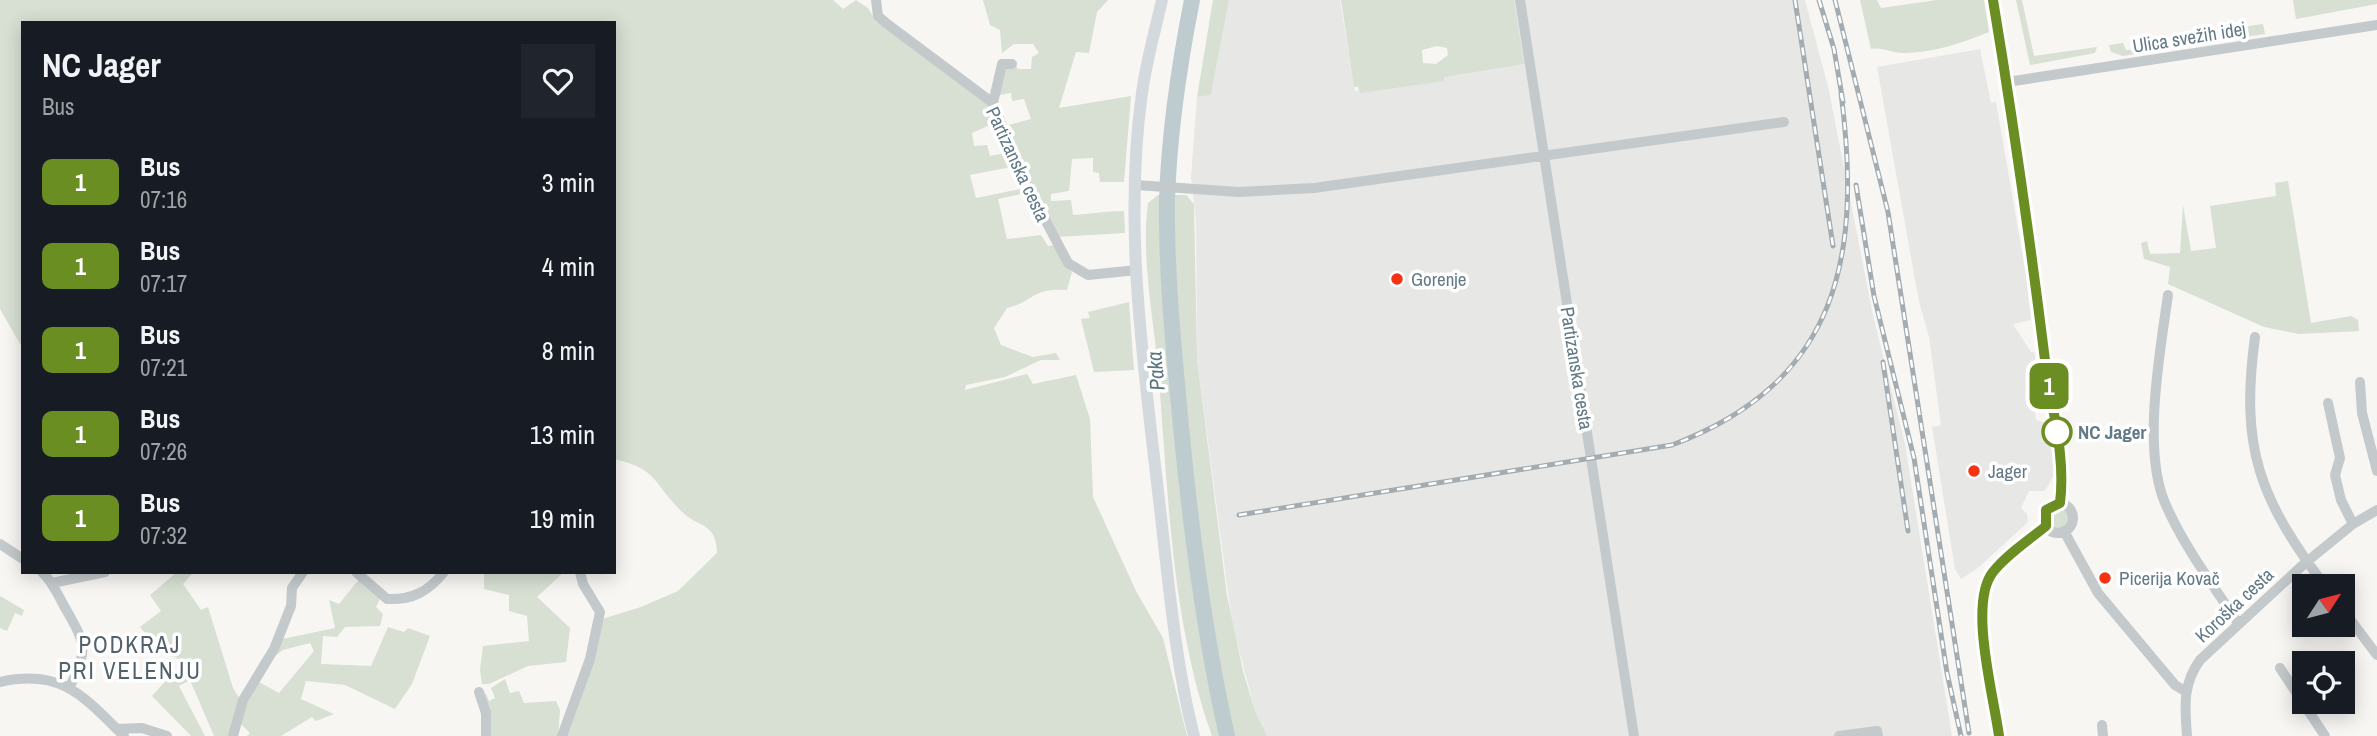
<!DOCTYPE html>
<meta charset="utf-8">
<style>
body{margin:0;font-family:"Archivo Narrow",sans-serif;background:#20242c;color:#f1f3f6;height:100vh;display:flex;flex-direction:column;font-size:26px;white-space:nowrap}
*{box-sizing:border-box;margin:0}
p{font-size:23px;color:#9ea1a6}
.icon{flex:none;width:38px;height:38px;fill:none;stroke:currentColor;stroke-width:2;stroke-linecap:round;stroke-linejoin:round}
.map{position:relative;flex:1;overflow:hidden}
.sheet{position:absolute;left:21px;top:21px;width:595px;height:553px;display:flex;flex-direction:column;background:#171b24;border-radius:0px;box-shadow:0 4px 18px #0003}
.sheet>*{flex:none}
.badge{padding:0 14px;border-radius:10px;font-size:24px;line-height:46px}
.needle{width:46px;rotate:54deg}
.controls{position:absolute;left:2292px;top:574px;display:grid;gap:14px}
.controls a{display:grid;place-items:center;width:63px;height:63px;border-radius:0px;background:#171b24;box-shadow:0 4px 18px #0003;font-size:35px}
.map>.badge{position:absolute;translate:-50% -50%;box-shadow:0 0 0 4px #fff}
.round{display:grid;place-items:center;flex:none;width:74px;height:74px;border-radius:0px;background:#20242c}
.overview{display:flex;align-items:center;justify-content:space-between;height:119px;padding:0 21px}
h1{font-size:33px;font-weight:700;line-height:52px}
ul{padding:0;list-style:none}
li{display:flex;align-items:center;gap:21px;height:84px;padding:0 21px}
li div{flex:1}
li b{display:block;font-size:26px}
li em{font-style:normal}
li .badge{min-width:77px;font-weight:700;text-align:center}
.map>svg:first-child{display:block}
</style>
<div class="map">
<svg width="2377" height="736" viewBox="0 0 2377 736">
<rect width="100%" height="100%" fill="#f7f6f3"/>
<!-- built -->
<path fill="#e7e8e6" d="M1229,0H1340L1355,91L1523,62L1514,0H1805L1828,86L1873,315L1905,444L1952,736H1267L1255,711L1232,623L1197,359L1196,221L1191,177L1197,97L1211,95Z
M1980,49L1991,103L1996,102L2026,275L2031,320L2013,324L2031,352H2034L2043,402L2034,404L2036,420L2043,422L2050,431L2054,460V475L2045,491H2029L2021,508L2027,514L2028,522L1978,568L1961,579L1955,569L1932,427L1941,425L1929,337L1919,302L1877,67Z"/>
<!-- green -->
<path fill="#d8dfd3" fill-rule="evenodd" d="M0,0H833L843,9L856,0L868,8L876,21L988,103L997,122L972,133L974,146L987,145L990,156L1011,152L1026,193L998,199L1007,239L1041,235L1048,246L1055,245L1072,272L1067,290C1030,288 1036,301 1007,308L994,328L1001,345L1033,357L1056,353L1060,360H1041L1005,377L966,385L965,390L1027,374L1033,384L1076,375L1090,419L1093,497L1136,591L1163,638L1187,736H566L602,619L641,607L678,591L717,553C716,521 699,529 681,511C653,483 658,469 614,459V23H23V349L0,309ZM1011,167L1020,189L976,198L970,175Z
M983,0H1108L1097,12L1089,53L1076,52L1059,108L1131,96L1124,182H1100L1099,173L1093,172V158L1072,159L1069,191L1051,194V201L1071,200L1073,215C1091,214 1105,211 1124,211L1125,233L1057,237L1030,189L1005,126L1031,119L1024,99L1012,101L1011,93L999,95L1001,69L1015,65L1018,69H1031L1032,57L1039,53L1033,44H1014L1002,53L1000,30L990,25Z
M1213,0H1229L1211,95L1197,97Z
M1341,0H1514L1524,64L1444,77V81L1360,93L1358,87H1354ZM1437,46L1447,48L1448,55L1436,64L1423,63L1422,50Z
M1860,0H1877L1881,8L1937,0H1984L1989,32C1962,43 1933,53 1903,53C1891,53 1884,47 1871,49Z
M2016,0H2022L2034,56L2097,47L2095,53L2030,65Z
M2293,0H2377V4L2296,19Z
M2263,24L2265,34L2189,45L2187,35Z
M2164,33L2166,39L2154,51L2123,56L2111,52L2109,45L2123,43L2126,50L2152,48Z
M2288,181L2311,323L2351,316L2358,320L2359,331L2299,334L2264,327L2168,284L2170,267L2144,259L2141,243L2147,241L2150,254L2180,253L2183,205L2191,251L2216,248L2210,206L2276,196L2275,183Z
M1158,195H1164C1164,272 1170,347 1177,424C1186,529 1197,634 1223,736H1212C1171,622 1168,488 1158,368C1153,315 1141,256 1148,203Z
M1172,195H1186L1194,204L1197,359L1227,596L1243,671L1255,711L1267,736H1230C1192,559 1171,376 1172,195Z
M1129,302L1134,370L1094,372L1081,319L1090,318L1088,312Z
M2047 518a11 11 0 1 1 22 0a11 11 0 1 1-22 0Z
M177,572L192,574L183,584L201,610L208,607L233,688L241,701L231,736H214L190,680L179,686L205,736H191L152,696L171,675L175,679L185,673L177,658L168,655L169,644L153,635L149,638L140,627L161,611L150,595Z
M484,572H564L537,597L570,628L566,662L528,666L489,684H482L480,670L483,646L529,641L527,616L509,611V595L484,589Z
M360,578L380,599L376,607L383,614L380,626L345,627L337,637L323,636L321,664L371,666L388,627L404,632L408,628L430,636L412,684L395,709L345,685L306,681L301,699L334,714L316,721L312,717L281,736H247L250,733L239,722L242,710L257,681L279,693L314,651L310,643L283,650L271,659L282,639L335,628L329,600L339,604Z
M0,596L24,610L22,616L15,613L7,631L0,628Z
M505,679L510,693L519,691L524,703L556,701L560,710L558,736H488L484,695L486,694L489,701L495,698L491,688Z"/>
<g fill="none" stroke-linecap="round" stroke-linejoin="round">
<!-- river -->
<path stroke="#beccd0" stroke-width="16" d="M1192,0C1179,66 1169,133 1167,200C1166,276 1174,351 1181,427C1191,532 1204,633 1227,736"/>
<!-- minor -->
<path stroke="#c4c9cc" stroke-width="10" d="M876,0L878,16L886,23L993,103L1021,174L1068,263L1088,275L1137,270
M1520,0L1634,736
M1993,0L2062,457L2060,503
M2007,82L2377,25
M993,103L1002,64H1012
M1136,185L1239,192L1314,188L1784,122
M2168,295C2160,352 2142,449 2165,503C2183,545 2213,585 2238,623
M2255,337C2240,448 2259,498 2325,586
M2360,382L2362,413L2377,471
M2328,403L2340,458L2335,475L2341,500L2353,524
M2043 518a15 15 0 1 1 30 0a15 15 0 1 1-30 0Z
M2064,531L2098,593L2175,685L2185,691
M0,544L23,559
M42,572C52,581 57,593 63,604C83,640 91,647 70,686
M356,572L387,599C412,600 428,592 444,572
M52,583L105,572
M2343,610L2377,655
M2280,668L2325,736
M0,682C62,668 84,697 124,736
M479,692L486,713V736
M2102,725L2103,736
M117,729L142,728L167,736
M233,736L243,700L274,649L291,606L292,588L303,572
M562,736L590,659L600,612L583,584L580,572
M1839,736L1877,731L1878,736
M1999,736C1994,697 1968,603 1993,572C2006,554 2029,540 2046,526
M2187,736C2185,707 2182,685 2200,660L2304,564L2353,524L2377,510"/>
<!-- major -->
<path stroke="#d3d9dd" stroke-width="12" d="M1162,0C1155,31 1146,62 1142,93C1123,227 1144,367 1159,500C1168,576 1175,662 1194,736"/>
<!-- rail casing -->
<g stroke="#a3acb1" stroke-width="5">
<path id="rail" d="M1795,0L1833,246
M1819,0L1834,49L1843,102
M1835,0L1888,212L1969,733
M1856,185L1874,296L1914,458L1947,673L1961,736
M1883,362L1908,531
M1239,515L1672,445C1840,382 1862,255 1841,93"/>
</g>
<!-- rail -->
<use href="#rail" stroke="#fff" stroke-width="2.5" stroke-dasharray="8" stroke-linecap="butt"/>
</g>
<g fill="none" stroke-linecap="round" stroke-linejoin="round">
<!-- line casing -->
<g stroke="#fff" stroke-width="16">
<path id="line" d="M1993,0C2013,120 2030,240 2045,360C2051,408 2066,454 2060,503L2046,510V526C2029,540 2006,555 1993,572C1968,603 1994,697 1999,736"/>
</g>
<!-- line -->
<use href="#line" stroke="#6b8e23" stroke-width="10"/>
</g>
<!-- markers -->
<g fill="#f53214" stroke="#fff" stroke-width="2.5">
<circle cx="1397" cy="279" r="7"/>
<circle cx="1974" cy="471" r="7"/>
<circle cx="2105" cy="578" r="7"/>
</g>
<circle fill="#fff" stroke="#6b8e23" stroke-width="3.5" cx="2057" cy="432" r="14"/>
<g text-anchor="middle" stroke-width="7" stroke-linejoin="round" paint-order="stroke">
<!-- street labels -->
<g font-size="19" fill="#627a87" stroke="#fff">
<text transform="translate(2189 37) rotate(-9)" y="7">Ulica svežih idej</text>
<text transform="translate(1018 164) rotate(65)" y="7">Partizanska cesta</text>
<text transform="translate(1577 368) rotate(81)" y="7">Partizanska cesta</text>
<text transform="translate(2234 605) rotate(-43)" y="7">Koroška cesta</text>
</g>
<!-- poi labels -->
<g font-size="19" fill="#627a87" stroke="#fff" text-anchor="start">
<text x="1411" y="286">Gorenje</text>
<text x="1988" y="478">Jager</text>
<text x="2119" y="585">Picerija Kovač</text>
</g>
<!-- stop labels -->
<g font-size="19" font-weight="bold" fill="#627a87" stroke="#fff" text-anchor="start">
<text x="2078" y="439">NC Jager</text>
</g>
<!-- water labels -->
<g font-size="21" font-style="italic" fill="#59767c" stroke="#fff">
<text transform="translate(1156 371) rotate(-95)" y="7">Paka</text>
</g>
<!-- quarter labels -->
<g font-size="23" letter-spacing="2" fill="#51626b" stroke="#fff">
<text x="130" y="653">PODKRAJ<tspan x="130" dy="26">PRI VELENJU</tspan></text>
</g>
</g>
</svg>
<div class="controls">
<a><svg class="needle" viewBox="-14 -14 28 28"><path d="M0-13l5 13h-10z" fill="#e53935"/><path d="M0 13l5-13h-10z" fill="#9ea1a6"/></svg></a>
<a><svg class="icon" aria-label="locate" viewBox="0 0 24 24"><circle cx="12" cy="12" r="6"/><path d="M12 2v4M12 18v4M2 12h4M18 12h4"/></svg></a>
</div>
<b class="badge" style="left:2049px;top:386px;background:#6b8e23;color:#fff">1</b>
<section class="sheet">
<div class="overview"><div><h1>NC Jager</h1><p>Bus</p></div><a class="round"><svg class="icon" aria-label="heart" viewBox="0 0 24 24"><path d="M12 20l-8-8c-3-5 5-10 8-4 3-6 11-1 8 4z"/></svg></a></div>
<ul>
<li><span class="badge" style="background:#6b8e23;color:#fff">1</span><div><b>Bus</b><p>07:16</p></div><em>3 min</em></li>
<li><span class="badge" style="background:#6b8e23;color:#fff">1</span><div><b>Bus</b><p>07:17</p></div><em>4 min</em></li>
<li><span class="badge" style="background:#6b8e23;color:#fff">1</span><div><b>Bus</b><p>07:21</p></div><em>8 min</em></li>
<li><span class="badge" style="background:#6b8e23;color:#fff">1</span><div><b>Bus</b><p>07:26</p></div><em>13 min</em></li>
<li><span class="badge" style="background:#6b8e23;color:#fff">1</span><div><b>Bus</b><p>07:32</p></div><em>19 min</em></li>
</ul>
</section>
</div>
